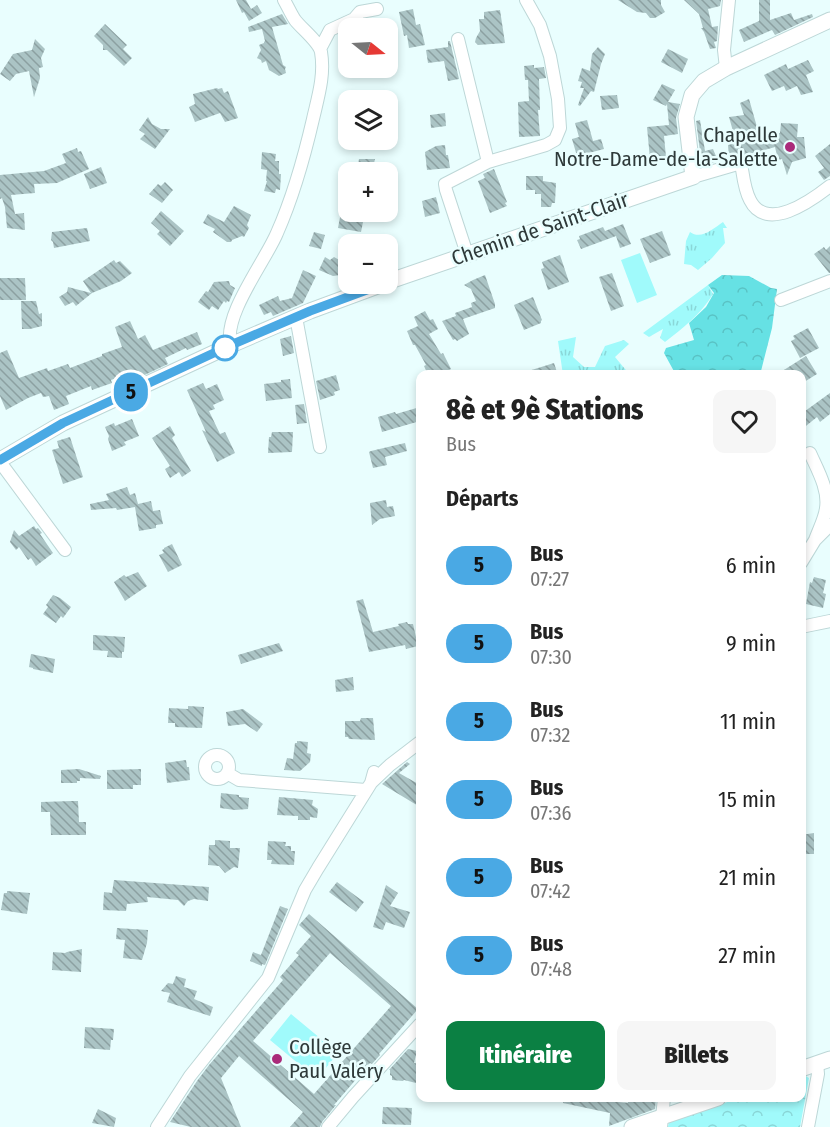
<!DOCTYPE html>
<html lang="fr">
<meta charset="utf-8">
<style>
body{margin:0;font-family:"Fira Sans Condensed",sans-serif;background:#f6f6f6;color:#222;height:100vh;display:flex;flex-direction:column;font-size:22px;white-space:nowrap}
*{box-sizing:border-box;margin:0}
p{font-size:20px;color:#767676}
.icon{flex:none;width:33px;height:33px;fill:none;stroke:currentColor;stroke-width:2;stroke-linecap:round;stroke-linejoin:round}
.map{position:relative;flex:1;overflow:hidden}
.sheet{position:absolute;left:416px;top:370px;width:390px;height:732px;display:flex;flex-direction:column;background:#fff;border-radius:12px;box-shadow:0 3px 9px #0003}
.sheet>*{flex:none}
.badge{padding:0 12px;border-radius:20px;font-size:21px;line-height:39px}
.needle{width:39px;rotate:108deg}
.fabs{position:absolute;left:338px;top:18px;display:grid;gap:12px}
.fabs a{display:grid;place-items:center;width:60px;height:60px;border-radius:12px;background:#fff;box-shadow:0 3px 9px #0003;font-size:30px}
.map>.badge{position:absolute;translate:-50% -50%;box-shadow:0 0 0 3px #fff}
h2{padding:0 30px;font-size:22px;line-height:54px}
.round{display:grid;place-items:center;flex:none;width:63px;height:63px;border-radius:12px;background:#f6f6f6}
.head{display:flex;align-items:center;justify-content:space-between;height:102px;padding:0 30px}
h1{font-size:28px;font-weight:800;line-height:45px}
.button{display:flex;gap:12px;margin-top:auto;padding:12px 30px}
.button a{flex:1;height:69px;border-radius:12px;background:#0b8043;color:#fff;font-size:24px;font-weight:800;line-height:69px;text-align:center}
.button a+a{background:#f6f6f6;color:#222}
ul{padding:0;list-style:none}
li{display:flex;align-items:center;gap:18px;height:78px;padding:0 30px}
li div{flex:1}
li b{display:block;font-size:22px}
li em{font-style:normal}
li .badge{min-width:66px;font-weight:700;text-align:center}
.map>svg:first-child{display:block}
</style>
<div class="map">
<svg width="830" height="1127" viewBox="0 0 830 1127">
<defs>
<pattern id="grass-tufts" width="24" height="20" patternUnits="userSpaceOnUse" patternTransform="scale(1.5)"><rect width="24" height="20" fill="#a0fafb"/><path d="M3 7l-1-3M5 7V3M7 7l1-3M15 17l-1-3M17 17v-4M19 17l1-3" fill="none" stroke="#8ad7d8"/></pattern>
<pattern id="forest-crowns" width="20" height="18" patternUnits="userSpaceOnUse" patternTransform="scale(1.5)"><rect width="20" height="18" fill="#66e1e4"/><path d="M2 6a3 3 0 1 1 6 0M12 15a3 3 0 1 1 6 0" fill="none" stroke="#59c2c4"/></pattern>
<pattern id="park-crowns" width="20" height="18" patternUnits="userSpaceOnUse" patternTransform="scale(1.5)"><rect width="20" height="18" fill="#a0fafb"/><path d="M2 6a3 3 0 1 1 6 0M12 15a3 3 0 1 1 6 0" fill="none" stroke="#8ad7d8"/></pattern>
<pattern id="building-back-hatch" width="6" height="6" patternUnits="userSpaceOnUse" patternTransform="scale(1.5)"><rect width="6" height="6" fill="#abc4c5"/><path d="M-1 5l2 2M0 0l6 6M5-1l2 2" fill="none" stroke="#8ca0a1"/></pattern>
</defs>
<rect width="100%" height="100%" fill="#e9fefe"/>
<!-- grass -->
<path fill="url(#grass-tufts)" d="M723,222L727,228H723L725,243L712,258L698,270L691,265L684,264L686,241L690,232C701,240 713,229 723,222Z
M708,285L713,294C701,314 683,328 665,342L660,338L663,329L649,337L643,333Z
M576,337L573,357L584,367H595L605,346L624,340L629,344L615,357L630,375H563L558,341Z"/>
<!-- forest -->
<path fill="url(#forest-crowns)" d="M722,275L749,276L771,288L777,289L772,328L761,371L759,375H676L664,353L666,348L694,340L689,323L706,307L714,293L708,285Z"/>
<!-- park -->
<path fill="url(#park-crowns)" d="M804,1075L809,1078L800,1127H668L669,1122L739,1098H801V1076Z"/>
<!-- garden -->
<path fill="#a0fafb" d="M640,253L657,295L637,303L621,260Z
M291,1014L338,1053L317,1079L270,1040Z"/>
<!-- building -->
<path fill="url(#building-back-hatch)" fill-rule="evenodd" d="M236,0H246L251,9L257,5L262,13L249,21L244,12L246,11L242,13Z
M618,0H661V5L665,12L655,18H650L646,13L637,12Z
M684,0H721L720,6L708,9L712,27L718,26L717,41L714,42L716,48L710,49L704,32L701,28H703L699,14Z
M759,0H770V20L791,13L794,20L812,14L813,17L775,35L772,30L744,42L739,30L759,21Z
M413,9L416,25L420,24L425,45L409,48L407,35L404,36L399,12Z
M500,10L505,43L478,45L475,42L476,38L480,31L479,19H484V12Z
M282,14L288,24L272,27L283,65L286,67L285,69L286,73L279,76L269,70L266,61L262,63L261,60L257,58L261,50L259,45L264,43V42L265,41L262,29L249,32L248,27Z
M105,24L127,45L123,49L132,58L124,66L107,50H103V45L94,36Z
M35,39L45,49L41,58L43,67L39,68L40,78L34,97L29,71L16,74L10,81L0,74L13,54L32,50Z
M448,41H450L459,79L448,81L444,61L428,63L426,50L448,47Z
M598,47L605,54L601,64L594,92L591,91L580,106L578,105L584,88H580L582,82L578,81L582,68L590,71L592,54Z
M668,49L688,59L682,73L661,62Z
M808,60L814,71L806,75L813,92L801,95L797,86L786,91L784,86L772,91L764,75L786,64L788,69Z
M534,65V68L544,67L546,78L539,79L540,110H538L540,136L519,137L518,102L529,101L528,80H525L524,66Z
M662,84L675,90L668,102L680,104L676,118L678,134L664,136L666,157L650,159L647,127L669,125L667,104L666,106L653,100Z
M217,88L218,89L222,88L224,93L228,91L238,118L225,122L220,113L195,122L189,107L195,104L193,94Z
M617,95L619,108L602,110L600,96Z
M749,99L759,134L780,133L781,123L798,124L797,137H804L806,158L792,162L787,175L782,159L778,160L775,147L744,156L739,155L729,158L728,145L736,142L729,117L744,115L740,103Z
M445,113L446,126L431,128L430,115Z
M148,117L152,124L161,129H170L155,149L140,139L145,134L139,130Z
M587,120L593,141L601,139L604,149L577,156L572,139L579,137L575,123Z
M700,120L705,151L713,149L718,161L702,166L696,121Z
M830,144V176L824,180L818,172L824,168L815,156Z
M445,145L446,155H448L450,168L427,170L425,152L436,146Z
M77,148L78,152L81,151L89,169L57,183L34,184L35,193L11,195L15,214L24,213L25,230L7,228L5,207L2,198L0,199V175L44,171L66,163L62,154Z
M262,152L276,154L275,161H279V174H281L280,190L276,189L275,193L264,191L267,181H266L267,170L261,169Z
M359,159H375L372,172H357Z
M101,167L107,183L90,189L84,174Z
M494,169L507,202L505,203L507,206L490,213L478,181L485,178L483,174Z
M526,176H543V181L556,183L555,203H552L551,207H541V194H535V190H526Z
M165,182L173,190L162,203L149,194L158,184L161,186Z
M436,197L440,213L425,217L422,201Z
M234,206L251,215L247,225L249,228L244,237L242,236L232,240L231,242H227L213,232L215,229L203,223L208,214L224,222Z
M161,211L184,231L170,246L157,234L160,231L151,223Z
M341,212H358L356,220L363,222L361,232L338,228Z
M623,224L631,244L620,248L616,236L581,249L577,240L580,239L579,236L603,227L605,231Z
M87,228L90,241L54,248L53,242L51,240L52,232Z
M662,231L671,255L650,263L640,239Z
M314,232L325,235L321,249L309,246Z
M382,235L384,244H356L355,238Z
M830,246V273H829L814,254L824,247L826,250Z
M560,255L569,282L548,290L541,269L544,268L542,262Z
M325,257L330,260L334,257L348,265V274L333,276L319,270Z
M114,260L116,263L120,261L132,273L121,281L92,293L76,306L73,302L65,306L59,297L67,292L68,287L91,293L83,281Z
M303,270L316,276L303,303L273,316L271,312L264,315L259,305L278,296L280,301L292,298Z
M612,273L624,306L611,311L599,277Z
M485,275L495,304V308L463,319L469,334L457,341L455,339L453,340L442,321L456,316L455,313L472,307L471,303L476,301L471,289L464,285L473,280Z
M0,278H25L26,300H0Z
M229,281L230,285L235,288L229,302L227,301L226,303L224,301L218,310L212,306L209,310L198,302L206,291L208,292L214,282Z
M533,297L542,320L541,321V323L524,330L514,305Z
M21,301H36L39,314L42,313V326L30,329H22Z
M425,311L430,320L433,319L438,329L429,334L441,354L443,353L451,369L438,375H428L424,366L426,365L415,345H413L407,331L418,326L414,317Z
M130,321L138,339L145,335L153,350L197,332L202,344L187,350L186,348L165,358L168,364L134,380L130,381L128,374L111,380L112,383L92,390L91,386L66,396L69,404L54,410L49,396L43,397L41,393L28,398L6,410L0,396V353L7,350L19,378L47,368L48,371L68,364L70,368L102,356V354L122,347L115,327Z
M808,328L819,348L800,358L791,341L795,339L793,336Z
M291,336L294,353L283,356L280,339Z
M806,356L817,374L801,384V375H776Z
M554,363L558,375H522V373Z
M336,375L340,390L334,392L335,395L320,400L316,381Z
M290,379L292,398L266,401L264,384L281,382V380Z
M203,383L206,389L217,384L224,400L213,405L215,409L209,411L220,434L225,432L235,453L217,462L202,430L206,432L187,390Z
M830,393V414L820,422L817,417L801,430V414Z
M304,404L307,423L297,424L295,405Z
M420,407V421L382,432L378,417L395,412L396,414Z
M132,419L139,436L124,442L126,445L112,451L108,439L109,436L105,427L114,423L115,426Z
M170,426L175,435L172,438L191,471L182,477L179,472L170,478L165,469L170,466L152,438Z
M272,432H293L292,452L268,453L269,437H271Z
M70,437L83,477L63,484L52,450L59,448L57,441Z
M405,443L407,451L385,457L387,465L373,468L369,452L371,451Z
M127,487L130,495L135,493L138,504L151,501L153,511L160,510L163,524L156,525V528L139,531L135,507L117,510L116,508L91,510L90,504L109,500L106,494Z
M386,500L387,507L393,506L395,516L380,519L372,525L370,503Z
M34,526L36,529L38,528L42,533L40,534L53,553L36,566L31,558L28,560L19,547L16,550L10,542L14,530L19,536Z
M172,544L182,565L168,572L159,555L164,553L162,550L164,549V548Z
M138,572L147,586L125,601L114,582L124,575L126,577Z
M814,577L826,580L823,593L826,594L823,608L806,604L810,582L812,583Z
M53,595L60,598L71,607L63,618L61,616L56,623L43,614L48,607L46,605Z
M363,599L373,632L399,626L398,624L407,622L408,624H413L418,646L406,649L405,645L369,652L356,601Z
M93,635L125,637L124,652H122V658L107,657L108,651L93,650Z
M279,643L283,651L241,664L238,655Z
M31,654L55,659L53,673L33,669V668L29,667Z
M353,677L354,690L336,692L335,680Z
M188,706L204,707L202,728L175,727V723H168L169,708L188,709Z
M243,709L263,724L257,732L245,724L228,726L226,712Z
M361,718H373L375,740L349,739L348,737H345V721H360Z
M297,741L308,742L307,753L311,754L310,762L300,771L284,770L287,758L293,759L295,743H297Z
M186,760L187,767H189L190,780L167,783L165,763Z
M407,762L410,764L399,773L420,785V807L382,784Z
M79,769L101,776L100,779L80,778V781H77V783H61V770Z
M141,769V785H133V789H107V770Z
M221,793L239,795V797L249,798L248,809L235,810L220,808Z
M279,797L313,800L312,805L318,809L317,818L310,817V820H298V816L277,815Z
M72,801H78L79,822H86V835H51L50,812H41V802Z
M814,833V854H801V835Z
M215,840L230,841V848H240L238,868L234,867L225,873L219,866L208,865L209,845H215Z
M268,841L286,842L285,846H291V851H295L294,865L271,864L272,860H267Z
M114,880L209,887L208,901L194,899L188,901L184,906L178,900L147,897L148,902L127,904L126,911L103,910L104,892L112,893Z
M337,882L364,902L356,912L329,892Z
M386,885L398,893L390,906L410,912L404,928L386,922L383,930L373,927Z
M7,891L30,893L27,914L1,910L4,893H7Z
M280,906L288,909L265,965L262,964V966L250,961L253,952L261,955Z
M309,914L418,1009L379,1054L380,1055L372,1064L370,1063L334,1105H336L322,1122L320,1127H290L303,1112L239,1056L221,1078L241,1127H191L170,1122L197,1081L209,1065L283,980L280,977L299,955L296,953L311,936L299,925ZM330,953L391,1006L314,1094L253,1041Z
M117,928L148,930L147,943L142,960L123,958L125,940L116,939Z
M82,949L81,972L52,970L53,952L65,953L67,952Z
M176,976L186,979L184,987L197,991L194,999L213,1007L210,1016L167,1002L170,993L161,991L168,983L173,984Z
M85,1027L114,1029L113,1040H111L110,1050L84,1048Z
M408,1049L417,1051L414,1063L420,1064L416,1083L404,1080L403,1081L392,1080V1076L390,1075V1070H389Z
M564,1098H608V1101L628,1103V1098H656L655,1109L609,1126L610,1113L563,1103Z
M383,1107L412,1108L411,1125L382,1124Z
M98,1109L116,1118L114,1127L92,1123Z"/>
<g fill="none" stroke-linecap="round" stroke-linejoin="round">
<!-- minor casing -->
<g stroke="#bdd7d7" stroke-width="14">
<path id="minor" d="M458,39L488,162
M320,49L330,30L354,19L360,12L377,9
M726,68L724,50L729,0
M693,177L741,163C743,174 744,189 750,200C766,233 811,201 830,186
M467,254L446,190L445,184L488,162L546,145L555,140L560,128L558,99L550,56L540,25L526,0
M781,300L830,281
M296,317L320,447
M231,345C222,316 266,260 277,233C293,197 304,158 313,119C318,97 325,75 321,52C319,42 302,29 295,20C291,14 288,7 284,0
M810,453C817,469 829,489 826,508C825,518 819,529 815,540
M0,462L65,550
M801,563L815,540L830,525
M801,627L830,621
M205 767a12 12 0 1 1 24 0a12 12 0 1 1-24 0Z
M227,773L239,780L366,790
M372,782L390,765L420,742
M157,1127L190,1076L268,978L305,890L318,868L371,783L374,772
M328,1127L353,1097L420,1024
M661,1127L664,1098
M808,1127L818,1074L817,1063"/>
</g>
<!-- tertiary casing -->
<g stroke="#bdd7d7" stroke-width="17">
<path id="tertiary" d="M387,282L693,177L686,117L692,95L704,81L726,68L830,20
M0,460L63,423L231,345L310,311L383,284
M801,1069L830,1059
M632,1127L718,1098"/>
</g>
<!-- minor -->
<use href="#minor" stroke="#fff" stroke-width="12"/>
<!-- tertiary -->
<use href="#tertiary" stroke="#fff" stroke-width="15"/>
</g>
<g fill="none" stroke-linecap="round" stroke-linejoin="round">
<!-- line casing -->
<g stroke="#fff" stroke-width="14">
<path id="line" d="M0,460L63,423L231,345L310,311L383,284"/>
</g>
<!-- line -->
<use href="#line" stroke="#4aa9e4" stroke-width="9"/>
</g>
<!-- markers -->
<g fill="#aa2b7a" stroke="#e9fefe" stroke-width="2">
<circle cx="790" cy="147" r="6"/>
<circle cx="277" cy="1059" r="6"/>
</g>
<circle fill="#fff" stroke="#4aa9e4" stroke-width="3" cx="225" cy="348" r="12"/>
<g text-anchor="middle" stroke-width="5" stroke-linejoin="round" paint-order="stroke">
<!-- poi labels -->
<g font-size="21" fill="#2e3939" stroke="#e9fefe" text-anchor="end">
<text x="778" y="142">Chapelle<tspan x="778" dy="24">Notre-Dame-de-la-Salette</tspan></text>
<text x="289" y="1054" text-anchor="start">Collège<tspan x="289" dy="24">Paul Valéry</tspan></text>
</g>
<!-- street labels -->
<g font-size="21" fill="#2e3939" stroke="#e9fefe">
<text transform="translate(540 229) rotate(-19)" y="7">Chemin de Saint-Clair</text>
</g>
</g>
</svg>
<div class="fabs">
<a><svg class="needle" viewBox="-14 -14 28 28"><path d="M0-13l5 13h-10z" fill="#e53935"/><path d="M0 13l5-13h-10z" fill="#767676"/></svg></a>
<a><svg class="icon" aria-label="layers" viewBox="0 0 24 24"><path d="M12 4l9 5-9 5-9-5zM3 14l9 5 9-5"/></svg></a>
<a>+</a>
<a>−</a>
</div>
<b class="badge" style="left:131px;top:392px;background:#4aa9e4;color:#111">5</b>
<section class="sheet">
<div class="head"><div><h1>8è et 9è Stations</h1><p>Bus</p></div><a class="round"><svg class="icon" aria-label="heart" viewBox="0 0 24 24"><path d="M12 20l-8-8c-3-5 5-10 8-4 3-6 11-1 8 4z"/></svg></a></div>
<h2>Départs</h2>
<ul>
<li><span class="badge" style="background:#4aa9e4;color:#111">5</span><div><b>Bus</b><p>07:27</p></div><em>6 min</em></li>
<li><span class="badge" style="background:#4aa9e4;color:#111">5</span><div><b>Bus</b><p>07:30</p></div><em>9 min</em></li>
<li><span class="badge" style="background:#4aa9e4;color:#111">5</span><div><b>Bus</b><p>07:32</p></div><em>11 min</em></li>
<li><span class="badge" style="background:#4aa9e4;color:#111">5</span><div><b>Bus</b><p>07:36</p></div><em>15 min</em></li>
<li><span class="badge" style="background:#4aa9e4;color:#111">5</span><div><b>Bus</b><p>07:42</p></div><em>21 min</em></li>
<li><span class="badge" style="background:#4aa9e4;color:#111">5</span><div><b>Bus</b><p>07:48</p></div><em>27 min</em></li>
</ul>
<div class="button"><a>Itinéraire</a><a>Billets</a></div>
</section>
</div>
